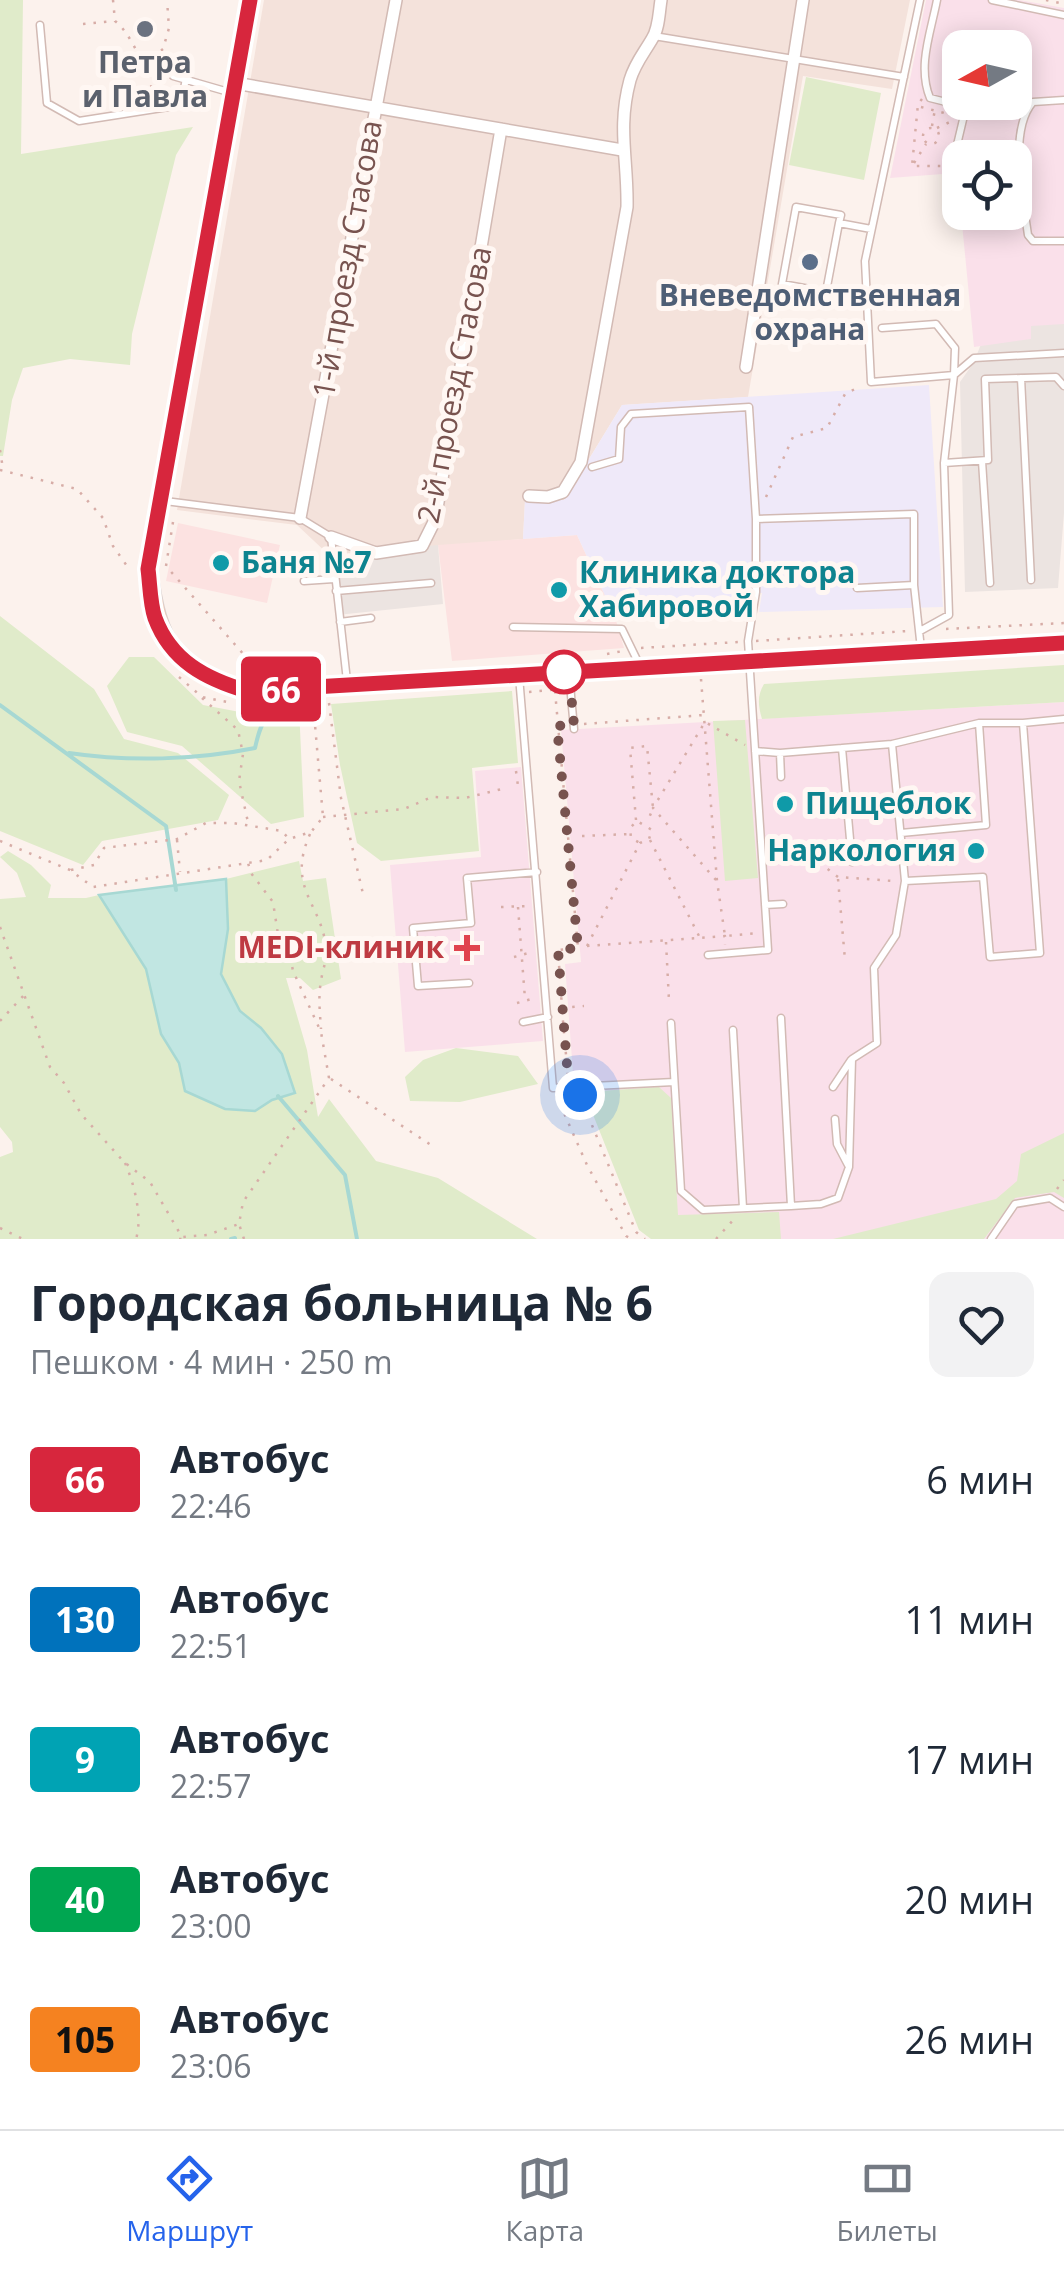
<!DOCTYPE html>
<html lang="ru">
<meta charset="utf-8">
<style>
body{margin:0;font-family:"Open Sans",sans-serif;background:#f2f2f3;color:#1f2937;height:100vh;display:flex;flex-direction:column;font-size:38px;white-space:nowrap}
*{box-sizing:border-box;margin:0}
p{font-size:32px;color:#747a83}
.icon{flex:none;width:55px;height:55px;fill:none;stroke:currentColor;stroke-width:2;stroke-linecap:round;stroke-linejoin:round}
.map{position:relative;height:1239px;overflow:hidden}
.details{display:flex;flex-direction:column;background:#fff;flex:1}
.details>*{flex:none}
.badge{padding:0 20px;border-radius:8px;font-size:35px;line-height:65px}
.needle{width:65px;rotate:262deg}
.fabs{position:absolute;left:942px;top:30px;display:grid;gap:20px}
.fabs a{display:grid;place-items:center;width:90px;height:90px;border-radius:20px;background:#fff;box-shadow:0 5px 25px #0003;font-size:50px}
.you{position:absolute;width:50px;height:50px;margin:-25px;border:8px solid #fff;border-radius:50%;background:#1a73e8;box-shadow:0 0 0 15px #1a73e833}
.map>.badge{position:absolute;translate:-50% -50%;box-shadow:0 0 0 5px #fff}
.round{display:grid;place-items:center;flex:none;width:105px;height:105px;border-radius:20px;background:#f2f2f3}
.overview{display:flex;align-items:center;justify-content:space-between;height:170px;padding:0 30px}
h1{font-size:48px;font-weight:700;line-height:75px}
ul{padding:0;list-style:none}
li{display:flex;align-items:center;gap:30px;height:140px;padding:0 30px}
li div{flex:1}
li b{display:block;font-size:38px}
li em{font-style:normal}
li .badge{min-width:110px;font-weight:700;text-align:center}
.tabs{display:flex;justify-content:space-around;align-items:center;height:140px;border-top:2px solid #e0e1e3;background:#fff;font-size:28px;color:#747a83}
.tabs a{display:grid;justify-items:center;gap:5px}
.tabs .on{color:#2563eb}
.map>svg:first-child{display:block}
</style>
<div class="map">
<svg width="1064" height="1239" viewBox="0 0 1064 1239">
<rect width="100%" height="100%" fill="#fcf2ed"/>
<!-- residential -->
<path fill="#f4e2db" d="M264,0H910L892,89L803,76L748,397L622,405L564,500L525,501L523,539L330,556L297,525L177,510Z"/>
<!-- commercial -->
<path fill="#fce2e1" d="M178,523L280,545L267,603L166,581Z
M577,535L615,617L624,648L452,661L438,545Z"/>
<!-- industrial -->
<path fill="#ece4e1" d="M1064,320V513L1058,588L965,592L960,382L974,362L988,326Z
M438,545L443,604L337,615L330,556Z"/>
<!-- education -->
<path fill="#efe9f9" d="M929,385L943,607L759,612L762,593L749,592L744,612L615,617L577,535L523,539L525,500H564L622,405Z"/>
<!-- medical -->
<path fill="#fae0ea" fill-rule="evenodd" d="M926,0H1019L1064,8V324L1031,326V339L974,347L961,213L1015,212V158H960V206L956,173L890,178ZM960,48H1015V102H960Z
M1064,702V1239H670L592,1099L587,1073H573L565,964L581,962L561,730Z
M521,767L543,1041L405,1052L390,865L481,857L475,771Z"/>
<!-- green -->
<path fill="#e0ebca" d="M0,0H23L21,154L193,127L176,155L132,334L130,365L70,359L23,368L12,400L3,456H0Z
M806,77L881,93L864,180L789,165Z
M0,616L94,689L124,739L178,753L229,795L218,820L102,841L83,865L0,831Z
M129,657H154L203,705L245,713L299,707L304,817L271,824L182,746L127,732L107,686Z
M1064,665V702L762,719C758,705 757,696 764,684Z
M512,691L518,763L472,768L479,851L381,861L357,843L340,765L331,704Z
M745,720L758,878L725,881L713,721Z
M8,851L31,865L51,885L48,898H86L99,895L146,969L161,1034L179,1063L185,1091L255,1111L272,1100L294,1094L261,1028L240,1011L221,974L228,929L226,879L299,861L303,881L326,878L341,979L313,990L300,978H286L307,1050L318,1117L329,1099L376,1161L438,1178L537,1239H0V1157L13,1152L12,1142L0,1127V899L26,897L17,873L0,857Z
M456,1048L518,1056L538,1084L460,1102L410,1101L405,1077L423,1060Z
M659,1087L671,1098L678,1215L779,1212L781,1239H651L639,1230L584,1092Z
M1064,1133V1198L1054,1192L1015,1198L984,1239H833L996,1199L1017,1181L1021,1154Z"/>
<!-- water -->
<path fill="#c1e6e2" stroke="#a7d8d3" stroke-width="2.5" d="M226,879L228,929L221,974L240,1011L261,1028L282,1054L295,1093L272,1100L255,1111L225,1109L185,1091L179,1063L161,1034L146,969L99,895Z"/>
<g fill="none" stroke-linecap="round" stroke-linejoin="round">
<!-- stream -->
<path stroke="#a7d8d3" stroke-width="4" d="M0,705L166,826L176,890
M69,753C129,762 196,760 255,748C262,717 268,706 301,704
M278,1096L345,1175L357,1239
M231,1239L235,1238"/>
<!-- lane casing -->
<g stroke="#d2bab4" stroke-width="9">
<path id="lane" d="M937,0C931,32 917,66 930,98L966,107L952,166L960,168
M992,0L1064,15
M40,25L47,103L79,121L181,105L186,78
M654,36L904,77
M173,76L232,93
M1064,100L1033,102C1008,131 1023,198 1028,235L1033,241H1064
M839,223L841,215L796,207L782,284L826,292L839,223L871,229
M882,328L936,324L955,348L954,375L871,382L865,261L920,0
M1021,378L1031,580
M982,461L990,583
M944,463L988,460L985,379L1056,377L1064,386
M592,467L619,459L621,427L631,414L749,407L756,519
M165,501L300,518L331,537L347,681
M304,581L334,579
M857,588L914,585
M336,591L431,583
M340,622L371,618
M513,627L622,629L640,666
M920,631L949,615L944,463L954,375L974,358L1064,353
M569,673L574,729
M519,676L553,1088L674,1082
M842,748L852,862
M755,751L780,753L892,744L979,723H1023L1064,719
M780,753L781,777
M901,833L986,825L979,723
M905,881L983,877L990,957L1040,953L1023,723
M765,905L783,904
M708,955L768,950L748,641L756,592V519L914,514V585L921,649
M469,983L418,986L413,928L471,923L467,878L537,872
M781,1018L791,1206L821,1204L838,1198L849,1167L852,1059L877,1043L874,968L896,935L905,881L892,744
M523,1022L548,1017
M671,1023L681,1191L703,1210L791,1206
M733,1030L743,1208
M833,1087L851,1060
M835,1119L837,1144L848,1165
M991,1239L1015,1204L1050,1198L1064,1207"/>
</g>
<!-- street casing -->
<g stroke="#d2bab4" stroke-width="14">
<path id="street" d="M235,83L622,150
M746,367L803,0
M529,496L548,497L563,492L581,462L627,207C628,160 617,128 630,80C635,63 644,53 652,39C659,29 659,12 661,0
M300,518L396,0
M331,537L376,553L422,546L435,520L501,129"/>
</g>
<!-- primary casing -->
<g stroke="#d9cfce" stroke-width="20">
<path id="primary" d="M250,0L148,569C158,644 172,668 247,691L1064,643"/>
</g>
<!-- path -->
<path stroke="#d7ada7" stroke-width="2.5" stroke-dasharray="2.5 8" stroke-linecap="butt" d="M113,0L115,21C130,33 137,55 149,71L162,74
M1046,0L1064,4
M83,24L113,21
M153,98L149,71L151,59L163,49L169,28L167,0
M922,99L918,104L912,166H941
M921,107L952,115
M932,126L935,109
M923 136a8 8 0 1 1 16 0a8 8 0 1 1-16 0Z
M937,128L952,121
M914,163L926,144
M0,450L3,469
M0,470L77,489L103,518L113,546L127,566L133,567
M766,497L793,437L827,428L845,394L861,386
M173,522L166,566L260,673
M946,629L1064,623
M756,641L908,631
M641,648L738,642
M607,654L623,651
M179,677L202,697L233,703
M701,679L717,881L725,936L759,933
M555,691L578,948L558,950L562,1008L584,1006
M529,692L561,689
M202,698L238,730L243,754L239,781L249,827
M329,703L341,798L363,894
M584,724L704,715
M516,771L518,786
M323,817L404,809L432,797L465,798L502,789
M636,820L630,748L647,746L653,808L647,823
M310,834C284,892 328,907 326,957C325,965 322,973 321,981C318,997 320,1013 321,1029
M582,836L631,834
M177,840L180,872
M650,840L699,936
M0,841L70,870L93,887L267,860L289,839L311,832L323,817L313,702
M772,842L804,851L838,877L893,881
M71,870L94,865L104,848L177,839L206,823H233L282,831L289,839
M838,879L845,960
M716,880L653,808L705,722L745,745
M501,907L528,906
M518,907L525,999
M0,927L50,1067L64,1083L81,1114L124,1162L150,1182L182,1237L207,1235L239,1224
M666,942L669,1001
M587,946L640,843L649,839L652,830L637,821L630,828L631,838L640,843
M587,946L725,936V945
M514,957L532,952
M517,1003L535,998
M562,1010L568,1077
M0,1021L25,994
M331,1079L431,1145
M556,1095L587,1165L626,1236L632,1239
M580,1096L636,1232L645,1239
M125,1163C134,1183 143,1217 136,1239
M1057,1189L1064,1180
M0,1228L23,1239
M179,1239H184
M244,1239L239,1224L243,1202L329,1078L321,1032L293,971L290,955L279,941L273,902L251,873L248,863
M716,1239L736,1217"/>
<!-- lane -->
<use href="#lane" stroke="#fff" stroke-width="6"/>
<!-- street -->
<use href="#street" stroke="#fff" stroke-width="11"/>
<!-- primary -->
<use href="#primary" stroke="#f8c6a8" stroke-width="18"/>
</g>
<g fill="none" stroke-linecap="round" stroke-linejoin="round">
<!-- line casing -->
<g stroke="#fff" stroke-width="22">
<path id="line" d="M250,0L148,569C150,584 150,604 155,618C171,661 206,679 247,691L1064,643"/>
</g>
<!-- line -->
<use href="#line" stroke="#d7263d" stroke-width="15"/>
<!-- walk -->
<path stroke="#78534f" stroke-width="10" stroke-dasharray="0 18" d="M564,672H569L574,725L557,726L578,948L558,950L568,1078L580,1095"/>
</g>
<!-- markers -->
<circle fill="#6b7280" stroke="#fff7f3" stroke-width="4" cx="145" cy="29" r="10"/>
<circle fill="#5c6f8a" stroke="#fff7f3" stroke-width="4" cx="810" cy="262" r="10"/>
<g fill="#0f9aa8" stroke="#fff7f3" stroke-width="4">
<circle cx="221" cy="563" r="10"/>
<circle cx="559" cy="590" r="10"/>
<circle cx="785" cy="804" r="10"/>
<circle cx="976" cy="851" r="10"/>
</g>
<circle fill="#fff" stroke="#d7263d" stroke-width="5" cx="564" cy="672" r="20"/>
<path fill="#e0444e" stroke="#fff7f3" stroke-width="4" d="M462 933h10v10h10v10h-10v10h-10v-10h-10v-10h10z"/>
<g text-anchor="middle" stroke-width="10" stroke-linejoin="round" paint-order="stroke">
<!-- worship labels -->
<g font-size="30" font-weight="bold" fill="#5b616d" stroke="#fff7f3">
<text x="145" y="73">Петра<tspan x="145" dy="34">и Павла</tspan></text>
</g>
<!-- street labels -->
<g font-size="30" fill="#78534f" stroke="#fff7f3">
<text transform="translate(348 259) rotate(-80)" y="10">1-й проезд Стасова</text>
<text transform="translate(455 385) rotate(-79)" y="10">2-й проезд Стасова</text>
</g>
<!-- service labels -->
<g font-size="30" font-weight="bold" fill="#4e5e75" stroke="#fff7f3">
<text x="810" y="306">Вневедомственная<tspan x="810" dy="34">охрана</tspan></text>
</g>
<!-- culture labels -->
<g font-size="30" font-weight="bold" fill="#0d838f" stroke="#fff7f3" text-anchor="start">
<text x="241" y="573">Баня №7</text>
<text x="579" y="583">Клиника доктора<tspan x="579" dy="34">Хабировой</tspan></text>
<text x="805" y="814">Пищеблок</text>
<text x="956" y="861" text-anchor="end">Наркология</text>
</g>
<!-- health labels -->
<g font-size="30" font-weight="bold" fill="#be3a42" stroke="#fff7f3" text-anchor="end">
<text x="444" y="958">MEDI-клиник</text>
</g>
</g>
</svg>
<div class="fabs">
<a><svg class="needle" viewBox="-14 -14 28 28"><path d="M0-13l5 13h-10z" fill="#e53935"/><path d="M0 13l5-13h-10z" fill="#747a83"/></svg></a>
<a><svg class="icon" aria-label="locate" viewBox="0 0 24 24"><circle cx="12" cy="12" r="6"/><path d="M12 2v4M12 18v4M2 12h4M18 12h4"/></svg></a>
</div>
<div class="you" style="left:580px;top:1095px"></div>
<b class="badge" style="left:281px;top:689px;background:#d7263d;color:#fff">66</b>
</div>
<section class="details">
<div class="overview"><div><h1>Городская больница № 6</h1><p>Пешком · 4 мин · 250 m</p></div><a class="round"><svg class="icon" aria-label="heart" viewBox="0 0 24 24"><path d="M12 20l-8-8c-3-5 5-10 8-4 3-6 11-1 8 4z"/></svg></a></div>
<ul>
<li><span class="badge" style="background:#d7263d;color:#fff">66</span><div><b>Автобус</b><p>22:46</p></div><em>6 мин</em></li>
<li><span class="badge" style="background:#0072bc;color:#fff">130</span><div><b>Автобус</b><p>22:51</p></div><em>11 мин</em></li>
<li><span class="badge" style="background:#00a3b4;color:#fff">9</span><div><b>Автобус</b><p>22:57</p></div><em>17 мин</em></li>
<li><span class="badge" style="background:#00a651;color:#fff">40</span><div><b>Автобус</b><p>23:00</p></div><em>20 мин</em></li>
<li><span class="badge" style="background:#f58220;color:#111">105</span><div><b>Автобус</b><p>23:06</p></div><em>26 мин</em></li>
</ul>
</section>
<nav class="tabs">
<a class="on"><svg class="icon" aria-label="directions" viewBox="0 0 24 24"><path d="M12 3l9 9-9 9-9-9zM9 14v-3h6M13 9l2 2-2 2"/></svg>Маршрут</a>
<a><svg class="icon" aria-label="map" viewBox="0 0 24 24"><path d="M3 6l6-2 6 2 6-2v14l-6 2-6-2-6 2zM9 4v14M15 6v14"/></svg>Карта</a>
<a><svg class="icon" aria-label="tickets" viewBox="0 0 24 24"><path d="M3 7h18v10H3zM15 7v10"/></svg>Билеты</a>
</nav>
